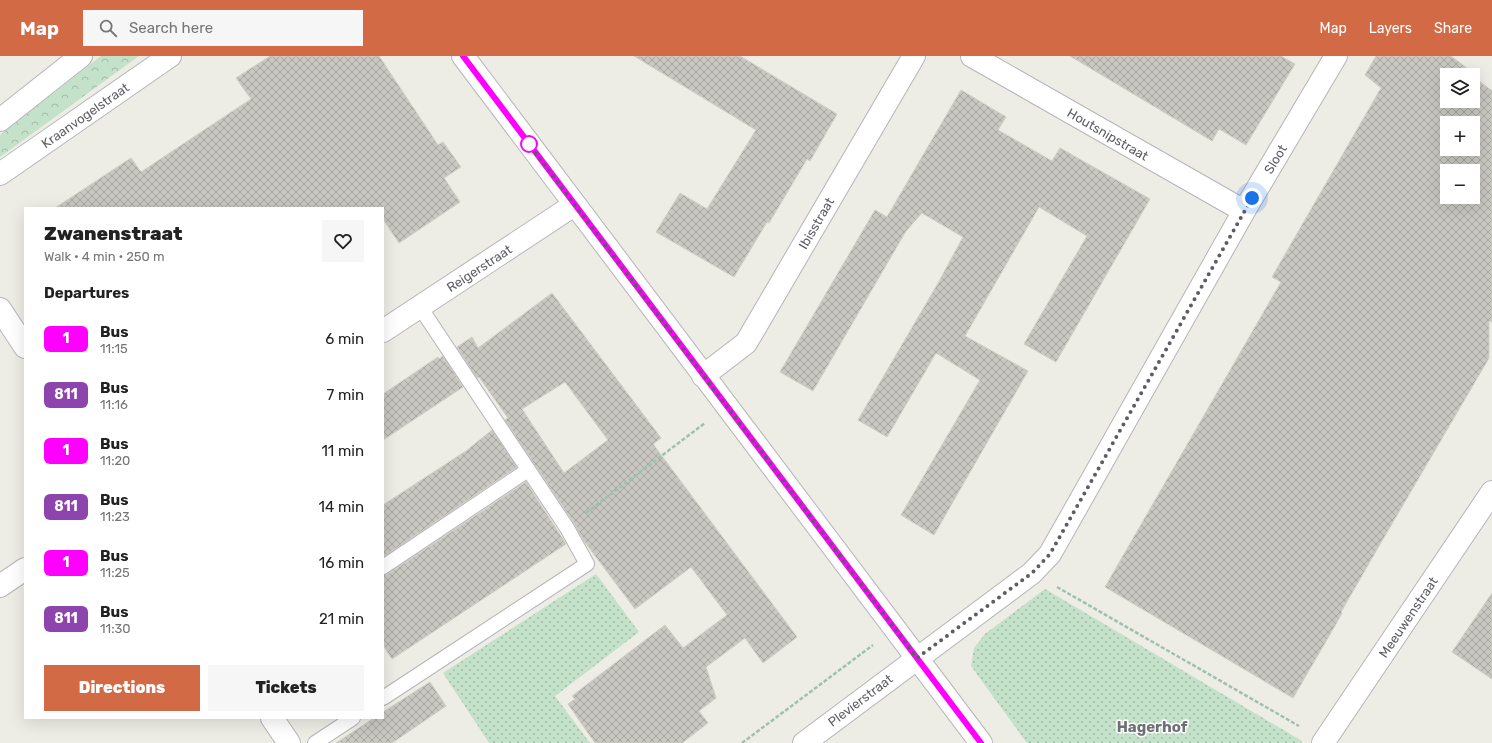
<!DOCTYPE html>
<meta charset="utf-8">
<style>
body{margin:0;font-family:Rubik,sans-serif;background:#f6f6f6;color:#222;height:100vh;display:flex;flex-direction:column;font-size:15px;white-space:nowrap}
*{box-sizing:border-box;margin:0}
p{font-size:13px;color:#767676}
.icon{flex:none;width:22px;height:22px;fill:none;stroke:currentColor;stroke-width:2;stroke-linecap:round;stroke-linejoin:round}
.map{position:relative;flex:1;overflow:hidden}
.sheet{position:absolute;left:24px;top:151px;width:360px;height:512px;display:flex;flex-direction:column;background:#fff;border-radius:0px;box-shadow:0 4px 16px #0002}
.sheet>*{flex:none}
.badge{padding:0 8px;border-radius:6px;font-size:14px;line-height:26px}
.fabs{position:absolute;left:1440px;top:12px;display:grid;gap:8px}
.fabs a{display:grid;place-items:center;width:40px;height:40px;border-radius:0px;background:#fff;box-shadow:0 4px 16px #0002;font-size:20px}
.you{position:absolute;width:20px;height:20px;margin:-10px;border:3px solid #fff;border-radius:50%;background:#1a73e8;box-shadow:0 0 0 6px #1a73e833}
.map>.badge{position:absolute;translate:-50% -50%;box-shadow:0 0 0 2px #fff}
h2{padding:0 20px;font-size:15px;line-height:36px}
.round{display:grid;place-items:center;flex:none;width:42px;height:42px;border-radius:0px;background:#f6f6f6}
.overview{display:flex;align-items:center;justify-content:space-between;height:68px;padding:0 20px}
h1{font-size:19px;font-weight:800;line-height:30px}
.cta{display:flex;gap:8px;margin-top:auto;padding:8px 20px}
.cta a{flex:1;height:46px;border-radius:0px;background:#d26a45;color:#fff;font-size:16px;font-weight:800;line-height:46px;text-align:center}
.cta a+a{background:#f6f6f6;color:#222}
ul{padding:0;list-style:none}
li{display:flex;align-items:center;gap:12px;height:56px;padding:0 20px}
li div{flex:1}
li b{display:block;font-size:15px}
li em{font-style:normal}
li .badge{min-width:44px;font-weight:700;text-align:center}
header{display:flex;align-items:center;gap:24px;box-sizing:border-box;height:56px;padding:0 20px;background:#d26a45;color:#fff}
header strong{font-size:19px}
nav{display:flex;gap:22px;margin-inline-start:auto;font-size:14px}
.search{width:280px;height:36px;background:#f6f6f6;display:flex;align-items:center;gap:10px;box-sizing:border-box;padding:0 14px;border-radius:0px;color:#767676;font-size:15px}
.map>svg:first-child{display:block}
</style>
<header>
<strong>Map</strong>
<div class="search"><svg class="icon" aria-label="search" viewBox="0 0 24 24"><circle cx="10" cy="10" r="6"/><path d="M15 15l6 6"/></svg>Search here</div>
<nav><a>Map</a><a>Layers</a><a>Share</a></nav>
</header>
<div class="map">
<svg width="1492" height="687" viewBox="0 0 1492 687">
<defs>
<pattern id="grass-dots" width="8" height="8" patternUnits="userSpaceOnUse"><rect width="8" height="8" fill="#c4e1ca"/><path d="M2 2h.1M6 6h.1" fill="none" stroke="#a2baa8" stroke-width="1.8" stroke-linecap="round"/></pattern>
<pattern id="forest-crowns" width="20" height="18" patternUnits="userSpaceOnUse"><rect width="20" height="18" fill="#c4e1ca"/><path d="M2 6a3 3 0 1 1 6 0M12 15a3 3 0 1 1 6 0" fill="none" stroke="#a2baa8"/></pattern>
<pattern id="building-cross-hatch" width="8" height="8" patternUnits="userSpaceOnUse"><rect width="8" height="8" fill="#c8c7c1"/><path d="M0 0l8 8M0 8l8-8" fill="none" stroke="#a6a5a0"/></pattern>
</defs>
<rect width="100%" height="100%" fill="#edece5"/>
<!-- grass -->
<path fill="url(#grass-dots)" d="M596,518L639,576L555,640L590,687H489L443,617Z
M1045,533L1302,685L1301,687H1027L971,610L974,592L985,578Z"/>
<!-- forest -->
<path fill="url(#forest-crowns)" d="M101,0H139L0,101V79Z"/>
<!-- building -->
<path fill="url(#building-cross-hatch)" stroke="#d1cfc4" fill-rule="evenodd" d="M270,0H379L438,89L443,86L461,111L444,122L460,146L399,187L383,163V152H55L131,102L141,116L251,43L236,22Z
M634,0H740L837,58L810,105L807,103L769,167L767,166L734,221L656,176L680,137L707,153L756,74Z
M1070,0H1281L1295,8L1246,89L1219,73L1212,85Z
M1376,0H1451L1472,16L1471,18L1472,19H1447V45H1473V20L1492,35V266L1489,265V302L1379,490L1341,556L1342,557L1336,568L1293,642L1105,531L1281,226L1272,221L1381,32L1365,19ZM1447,67H1473V93H1447ZM1447,115H1473V141H1447Z
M961,34L1006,61L998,74L1052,105L1060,92L1150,143L1056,306L1024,288L1087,180L1039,151L965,280L1028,315L934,479L901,459L980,324L936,297L887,381L858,364L937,229L963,181L922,157L906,175L813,335L780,316L875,154L887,161Z
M552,237L661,382L653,388L797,581L763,607L745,582L706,611L716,642L699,655L708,667L682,687H595L568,648L575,643L572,640L665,569L683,592L727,559L691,511L635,553L584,485L574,467L505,364L508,362L479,321L477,322L457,291L472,281L478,292ZM565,326L608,384L564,417L522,353Z
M443,300L463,331L383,384V338L438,301L439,303Z
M492,374L517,411L383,501V449L466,395Z
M526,426L566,488L392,603L383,589V519L388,518Z
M1492,537V623L1452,596Z
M430,626L446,650L392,687H336L374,662H383V656Z"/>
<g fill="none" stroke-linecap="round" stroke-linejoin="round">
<!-- lane casing -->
<g stroke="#b5b5ba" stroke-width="16">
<path id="lane" d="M383,511L528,414
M383,642L587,508L567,472L420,251
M315,687L353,662"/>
</g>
<!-- street casing -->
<g stroke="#b5b5ba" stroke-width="24">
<path id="street" d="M463,0L981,687
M972,0L1244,155
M0,253L25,291
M383,275L574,149
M703,320L746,287L914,0
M0,530L25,513
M272,662L289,687
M804,687L1032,517L1050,498L1244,155L1336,0
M1323,687L1492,436"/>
</g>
<!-- secondary casing -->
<g stroke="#b3b5ba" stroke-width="24">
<path id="secondary" d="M0,64L81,0
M0,118L170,0"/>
</g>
<!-- path -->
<path stroke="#9ec1af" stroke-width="2.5" stroke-dasharray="4 2" stroke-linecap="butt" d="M586,457L705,367
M1057,531L1299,670
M742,687L873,589"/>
<!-- lane -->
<use href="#lane" stroke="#fff" stroke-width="14"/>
<!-- street -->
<use href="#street" stroke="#fff" stroke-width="22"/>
<!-- secondary -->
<use href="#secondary" stroke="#fff" stroke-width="22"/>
</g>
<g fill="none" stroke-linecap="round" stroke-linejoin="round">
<!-- line casing -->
<g stroke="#fff" stroke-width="9">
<path id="line" d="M463,0L981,687"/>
</g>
<!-- line -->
<use href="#line" stroke="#f0f" stroke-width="6"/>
<!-- walk -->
<path stroke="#5c5e63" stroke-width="4" stroke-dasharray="0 7.2" d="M529,88L528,87L917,602L1032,517L1050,498L1252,142"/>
</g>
<!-- markers -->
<circle fill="#fff" stroke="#f0f" stroke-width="2" cx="529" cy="88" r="8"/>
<g text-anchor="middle" stroke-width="3" stroke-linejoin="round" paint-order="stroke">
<!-- street labels -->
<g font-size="13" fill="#5c5e63" stroke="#fff">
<text transform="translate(85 59) rotate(-35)" y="5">Kraanvogelstraat</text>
<text transform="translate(1108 78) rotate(30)" y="5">Houtsnipstraat</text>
<text transform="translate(1275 103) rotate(-59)" y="5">Sloot</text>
<text transform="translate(816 167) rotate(-60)" y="5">Ibisstraat</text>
<text transform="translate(479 212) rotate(-33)" y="5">Reigerstraat</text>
<text transform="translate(1408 561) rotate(-56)" y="5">Meeuwenstraat</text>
<text transform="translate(860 644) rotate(-37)" y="5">Plevierstraat</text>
</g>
<!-- quarter labels -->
<g font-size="15" font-weight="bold" fill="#6e7075" stroke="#fff">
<text x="1152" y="676">Hagerhof</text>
</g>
</g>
</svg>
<div class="fabs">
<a><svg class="icon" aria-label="layers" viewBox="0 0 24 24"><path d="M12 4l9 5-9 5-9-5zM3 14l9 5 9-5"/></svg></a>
<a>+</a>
<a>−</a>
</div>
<div class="you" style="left:1252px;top:142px"></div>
<section class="sheet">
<div class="overview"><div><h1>Zwanenstraat</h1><p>Walk · 4 min · 250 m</p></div><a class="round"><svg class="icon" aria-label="heart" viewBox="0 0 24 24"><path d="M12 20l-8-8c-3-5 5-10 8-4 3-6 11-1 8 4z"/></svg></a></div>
<h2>Departures</h2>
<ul>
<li><span class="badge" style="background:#f0f;color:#fff">1</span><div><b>Bus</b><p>11:15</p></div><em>6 min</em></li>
<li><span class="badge" style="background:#8e44ad;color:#fff">811</span><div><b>Bus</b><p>11:16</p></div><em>7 min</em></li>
<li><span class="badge" style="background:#f0f;color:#fff">1</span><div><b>Bus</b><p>11:20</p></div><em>11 min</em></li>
<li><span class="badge" style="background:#8e44ad;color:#fff">811</span><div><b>Bus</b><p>11:23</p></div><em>14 min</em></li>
<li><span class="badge" style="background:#f0f;color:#fff">1</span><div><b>Bus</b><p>11:25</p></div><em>16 min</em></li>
<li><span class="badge" style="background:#8e44ad;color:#fff">811</span><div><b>Bus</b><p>11:30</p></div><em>21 min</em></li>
</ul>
<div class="cta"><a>Directions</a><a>Tickets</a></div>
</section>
</div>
